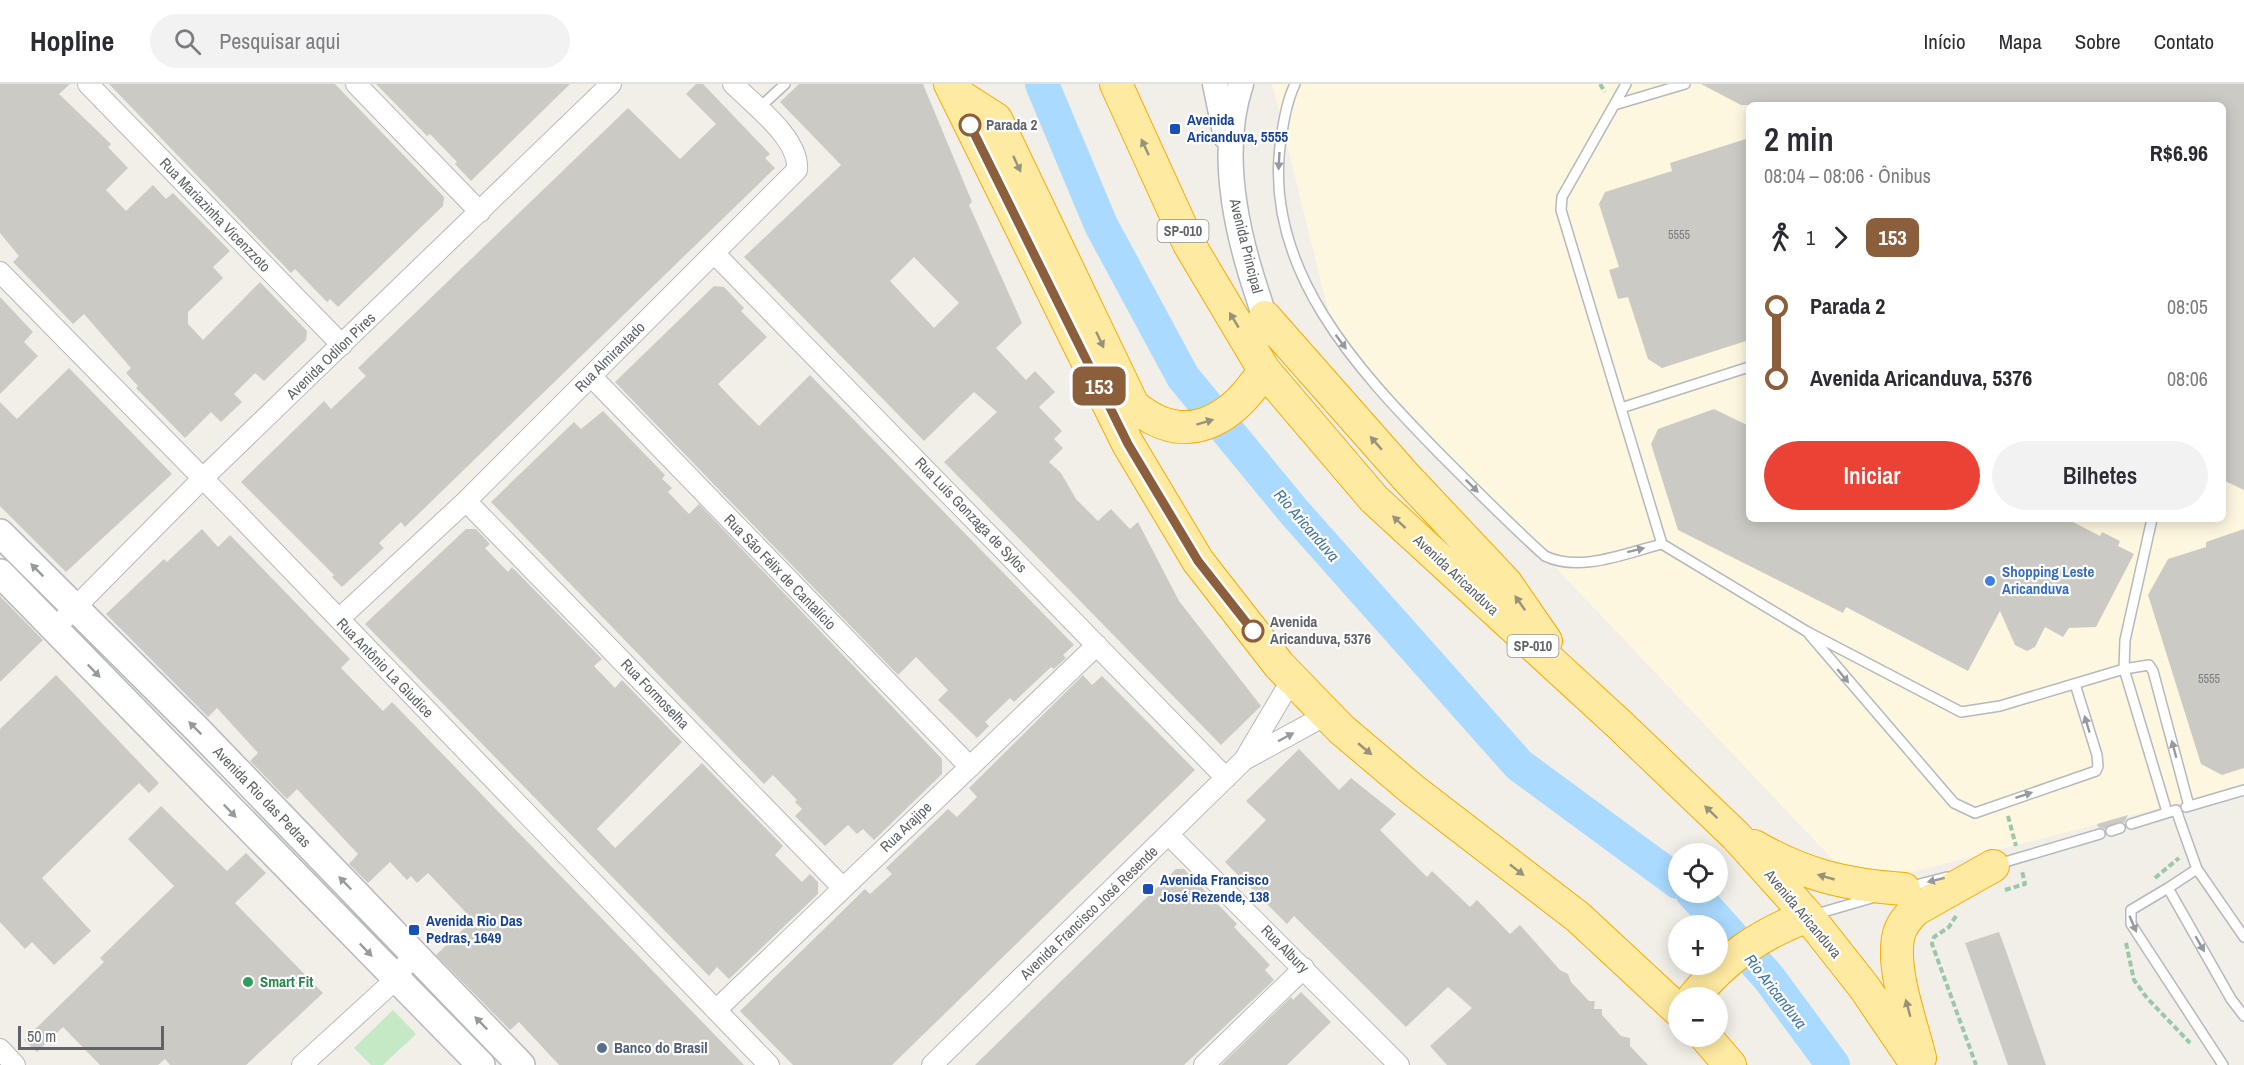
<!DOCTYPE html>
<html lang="pt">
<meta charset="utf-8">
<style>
body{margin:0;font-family:"Archivo Narrow",sans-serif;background:#f2f2f3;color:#2b2b33;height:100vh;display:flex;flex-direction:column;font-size:22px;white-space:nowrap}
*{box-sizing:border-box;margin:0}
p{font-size:20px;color:#7c7c81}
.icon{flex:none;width:33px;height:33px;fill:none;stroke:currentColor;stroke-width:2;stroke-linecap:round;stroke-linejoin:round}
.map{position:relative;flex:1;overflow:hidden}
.drawer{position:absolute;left:1746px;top:18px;width:480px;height:420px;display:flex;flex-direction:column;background:#fff;border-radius:9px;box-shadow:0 3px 15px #0003}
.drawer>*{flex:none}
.badge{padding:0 12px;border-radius:9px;font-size:21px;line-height:39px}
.fabs{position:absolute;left:1668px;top:759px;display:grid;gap:12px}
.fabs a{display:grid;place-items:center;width:60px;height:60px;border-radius:50%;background:#fff;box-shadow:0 3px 15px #0003;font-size:30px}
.scale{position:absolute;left:18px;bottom:15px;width:146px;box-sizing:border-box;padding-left:6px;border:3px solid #5f6368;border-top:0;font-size:16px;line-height:21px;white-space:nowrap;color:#5f6368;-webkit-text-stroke:4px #fff;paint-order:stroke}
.map>.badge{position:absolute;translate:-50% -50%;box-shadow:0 0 0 3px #fff}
.legs{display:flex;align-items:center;gap:9px;height:66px;padding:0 18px;font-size:20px}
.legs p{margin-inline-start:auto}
.head{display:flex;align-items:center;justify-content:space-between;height:102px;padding:0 18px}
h1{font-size:33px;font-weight:600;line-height:45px}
.button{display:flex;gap:12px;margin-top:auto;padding:12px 18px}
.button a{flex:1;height:69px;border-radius:36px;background:#ea4335;color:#fff;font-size:24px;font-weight:600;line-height:69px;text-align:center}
.button a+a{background:#f2f2f3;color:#2b2b33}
ul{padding:0 18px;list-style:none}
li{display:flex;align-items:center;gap:21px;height:72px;font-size:22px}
li i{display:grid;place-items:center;width:9px;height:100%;margin:0 8px;background:currentColor}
li i::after{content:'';width:15px;height:15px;margin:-8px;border:4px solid;border-radius:50%;background:#fff}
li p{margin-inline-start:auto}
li:first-child i{background:linear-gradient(#0000 50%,currentColor 0)}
li:last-child i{background:linear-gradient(currentColor 50%,#0000 0)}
header{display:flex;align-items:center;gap:36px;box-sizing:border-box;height:84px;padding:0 30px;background:#fff;border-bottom:2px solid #e1e1e2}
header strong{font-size:28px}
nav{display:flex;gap:33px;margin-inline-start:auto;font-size:21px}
.search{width:420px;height:54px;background:#f2f2f3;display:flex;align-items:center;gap:15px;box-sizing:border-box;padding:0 21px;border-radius:33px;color:#7c7c81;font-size:22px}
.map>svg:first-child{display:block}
</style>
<header>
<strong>Hopline</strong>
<div class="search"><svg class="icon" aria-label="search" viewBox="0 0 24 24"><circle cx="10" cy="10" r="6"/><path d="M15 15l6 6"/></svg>Pesquisar aqui</div>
<nav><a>Início</a><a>Mapa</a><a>Sobre</a><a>Contato</a></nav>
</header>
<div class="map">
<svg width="2244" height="981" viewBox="0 0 2244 981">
<rect width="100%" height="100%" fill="#f1efe8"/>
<!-- commercial -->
<path fill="#fef7e0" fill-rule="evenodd" d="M1272,0H2244V702L1858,802L1334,250ZM1749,21H2223V435H1749Z"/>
<!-- green -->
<path fill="#c5e8c5" d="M393,926L416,950L383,981H371L354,964Z"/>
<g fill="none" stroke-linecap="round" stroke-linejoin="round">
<!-- river -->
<path stroke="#aadaff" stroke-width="34" d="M1042,0L1101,141L1183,293L1295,429L1519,681L1678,798
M1692,808L1769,894L1833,981"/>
</g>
<!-- building -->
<path fill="#cccac5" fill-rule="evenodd" d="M0,0H70L59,10L111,60L108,63L128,84L106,106L126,127L153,101L166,115L173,109L230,167L213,183L223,194L188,228V240L203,256L260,198L307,247L306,256L264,297L255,289L234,310L242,318L221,338L211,328L185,354L136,304L138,302L126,289L131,284L84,230L73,240L13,178L19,172L0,149Z
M109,0H335L444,113L443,122L338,223L330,215L327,218L295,185L291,189Z
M376,0H570L471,97L455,80L457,78L430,50L427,52Z
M696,0H703L770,70L765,74L775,84L405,443L401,438L379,459L384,464L342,503L332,493L334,491L241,398L324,317L331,325L366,292L358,284L628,24L680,75L716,40L686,10Z
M799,0H923L972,118L969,121L1022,239L996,264L1026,296L1035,287L1055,308L1039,323L1062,347L1054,355L1063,364L1049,378L1061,389L1076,415L1098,437L1111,425L1130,445L1138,438L1179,517L1261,622L1221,661L944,378L997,328L974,308L924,357L744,173L841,81L780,18ZM914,173L959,219L934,244L890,197Z
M1701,0H2244V406L2223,396V21H1741Z
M1749,54V256L1662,284L1648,275L1628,213L1618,215L1609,186L1619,183L1599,120L1605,108L1672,87L1670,79Z
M714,202L724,203L744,224L741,227L767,253L718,300L738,321L759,342L810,291L1074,561L1063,571L1066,574L1054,585L1051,583L1014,618L1010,614L985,638L989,642L977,654L938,616L948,606L916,573L898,591L615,298Z
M0,213L33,248L24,258L38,272L0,310Z
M69,284L172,390L66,488L0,422V318L17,335Z
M1714,325L1749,342V435H2067L2100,452L2102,448L2120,457L2118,462L2134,470L2096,543L2069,544L2063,553L2045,543L2035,563L2027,567L2015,561L2000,527L1968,587L1846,523L1843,529L1678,446L1651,360L1658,345Z
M603,327L665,391L662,395L672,404L668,408L689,430L699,420L942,675V690L874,756L863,745L857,750L848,741L825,762L795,732L802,725L795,718L797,716L773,691L764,700L491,418L574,338L581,345Z
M202,445L218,463L230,451L350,575L341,584L383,627L392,618L744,981H559L519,938L510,946L436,871L473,836L428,789L417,799L411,792L407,796L390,778L368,799L349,780L358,770L297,705L287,715L250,677L258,669L217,624L208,633L106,530L164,475L167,478Z
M466,445H476L490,460L485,464L508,488L512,483L602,575L594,582L615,604L622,596L682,658L597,745L615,764L702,679L783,762L775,771L802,798L810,790L818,798V810L729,895L717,883L709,892L365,540Z
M2244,445V684L2222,691L2201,680L2148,511L2168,475L2206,463V458Z
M0,512L43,556L0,598Z
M56,591L159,699L149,709L139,699L42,794L91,847L54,881L32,858L25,865L0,838V645Z
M1083,591L1092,601L1102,592L1195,686L892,981H793L740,927L865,805L870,810L892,790L886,784L948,725L957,733L977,713L969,704Z
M1299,665L1339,706L1351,694L1396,730L1380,746L1427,793L1432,787L1470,823L1477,816L1510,850L1520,841L1560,886L1568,890L1571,898L1589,917H1595L1594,925H1602V931L1621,952L1630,954V962L1648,981H1447L1430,962L1472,924L1448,903L1406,943L1294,832L1287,840L1225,778L1266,736L1246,717Z
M161,722L227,787L246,769L266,789L235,819L323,909L246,981H170L165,975L158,981H100L63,943L37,968L24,956L104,878L100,874L174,802L128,755Z
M2128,731L2124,739L2118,738L2105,745L2098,743L2097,740Z
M1176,785H1184L1237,840L1234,843L1270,881L1265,886L1274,896L1184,981H975Z
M1999,848L2006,867L2046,981H2008L1968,867L1965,859Z
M1301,908L1331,938L1287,981H1221L1291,913L1293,916Z"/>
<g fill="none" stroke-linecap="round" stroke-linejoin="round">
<!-- service casing -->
<g stroke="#b5b8bc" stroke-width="12">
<path id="service" d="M1295,0C1286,19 1283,41 1280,62C1265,186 1357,285 1437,367C1472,402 1507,438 1545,472C1580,489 1626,469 1662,460
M1626,0L1562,113L1561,126L1662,460L1806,547L1961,628L2000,622L2124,585L2149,581L2153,587L2189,722
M1614,21L1685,0
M758,25L785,0
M1621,324L1749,283
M2152,435L2125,556L2124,585L2167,728
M1809,550L1954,719L1975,729L2096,687L2098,682L2097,671L2075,600
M2186,723L2244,706
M2176,726L2197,785L2244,853
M2131,740L2173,727
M2111,747L2120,744
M1998,780L2100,750
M2197,785L2168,804L2231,915L2244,932
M1908,803L1947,793
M2168,804L2131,826V840L2223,981
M1813,831L1875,813"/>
</g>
<!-- minor casing -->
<g stroke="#b5b8bc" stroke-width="22">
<path id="minor" d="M88,0L342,261
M356,0L480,128
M715,170L1226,694
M0,188L233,425L769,981
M591,292L970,683
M466,417L843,804
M339,535L466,417L797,86C800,55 754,21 733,0
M53,546L202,395L611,0
M1244,676L1328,630
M1169,751L1399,981
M716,926L1097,561
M0,965L15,981
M302,981L395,896L413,870
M932,981L1244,676L1292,595
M1204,981L1304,884"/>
</g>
<!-- tertiary casing -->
<g stroke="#b5b8bc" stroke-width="27">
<path id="tertiary" d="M1215,0L1226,53
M1241,0C1221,60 1232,127 1250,187C1256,208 1264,227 1268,249"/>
</g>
<!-- secondary casing -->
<g stroke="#b6babf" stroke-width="30">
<path id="secondary" d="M0,449L196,644L521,981
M0,489L481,981"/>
</g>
<!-- trunk casing -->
<g stroke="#f9ab00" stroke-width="34">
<path id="trunk" d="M950,0L1128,360L1198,477L1279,581L1341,645L1413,706L1578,833L1678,926
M1116,0L1189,160L1264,286L1374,415L1620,641L1736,752L1808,832L1864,903L1917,981
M954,8L996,35L1133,321C1184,365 1232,338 1264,286
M1265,233L1407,394L1506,499L1546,557
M1754,762C1804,791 1846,801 1904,805
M1693,914C1725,874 1760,850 1808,832
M1705,952L1730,981
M1920,974C1912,940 1892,889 1898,854C1900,842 1907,834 1915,826L1993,782"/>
</g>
<!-- path -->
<path stroke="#9cc7a9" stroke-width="4" stroke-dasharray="6 3" stroke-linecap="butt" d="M1600,0L1605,8
M2008,732L2016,762
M2155,794L2179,774
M2005,806L2025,800L2022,787
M1956,832L1949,843L1934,853L1932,860L1976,981
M2126,859L2134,896L2147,914L2190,959"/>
<!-- service -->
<use href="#service" stroke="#fff" stroke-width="9"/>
<!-- minor -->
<use href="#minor" stroke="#fff" stroke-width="20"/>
<!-- tertiary -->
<use href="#tertiary" stroke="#fff" stroke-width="24"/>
<!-- secondary -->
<use href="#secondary" stroke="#fff" stroke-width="27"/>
<!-- trunk -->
<use href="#trunk" stroke="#feeaa1" stroke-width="32"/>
</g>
<!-- one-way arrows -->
<defs><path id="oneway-solid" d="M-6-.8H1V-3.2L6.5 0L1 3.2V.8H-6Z" transform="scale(1.5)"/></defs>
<g fill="#97927c">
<use href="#oneway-solid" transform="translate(1145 63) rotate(-115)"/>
<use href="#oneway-solid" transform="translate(1017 80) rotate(65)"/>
<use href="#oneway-solid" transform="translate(1234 236) rotate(-121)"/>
<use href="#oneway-solid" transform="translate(1100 256) rotate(65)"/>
<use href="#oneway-solid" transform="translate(1205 338) rotate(-17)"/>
<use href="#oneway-solid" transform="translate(1376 359) rotate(-131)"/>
<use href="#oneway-solid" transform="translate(1399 438) rotate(-137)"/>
<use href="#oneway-solid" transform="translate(1520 519) rotate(-125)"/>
<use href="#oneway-solid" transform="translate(1365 665) rotate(40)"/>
<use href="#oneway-solid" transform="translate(1711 728) rotate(-136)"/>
<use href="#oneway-solid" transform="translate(1517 786) rotate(38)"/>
<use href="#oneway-solid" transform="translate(1826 793) rotate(-164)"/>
<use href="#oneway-solid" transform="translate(1908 924) rotate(-105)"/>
</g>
<g fill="#979a9d">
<use href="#oneway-solid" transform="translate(1279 77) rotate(93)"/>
<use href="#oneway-solid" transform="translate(1341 258) rotate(53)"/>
<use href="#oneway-solid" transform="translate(1472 402) rotate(45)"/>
<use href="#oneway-solid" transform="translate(1636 466) rotate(-14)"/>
<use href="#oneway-solid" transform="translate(37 486) rotate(-135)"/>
<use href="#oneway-solid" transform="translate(94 587) rotate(46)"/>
<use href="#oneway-solid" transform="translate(1843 592) rotate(51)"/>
<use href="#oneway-solid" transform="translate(2087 640) rotate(-107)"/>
<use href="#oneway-solid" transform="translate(195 644) rotate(-135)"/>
<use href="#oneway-solid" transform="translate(1286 653) rotate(-28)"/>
<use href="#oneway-solid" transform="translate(2174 665) rotate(-105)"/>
<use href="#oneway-solid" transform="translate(2024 711) rotate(-18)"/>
<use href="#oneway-solid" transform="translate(230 727) rotate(46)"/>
<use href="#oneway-solid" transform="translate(1936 796) rotate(166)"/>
<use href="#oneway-solid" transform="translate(345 799) rotate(-134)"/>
<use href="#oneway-solid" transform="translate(2133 840) rotate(67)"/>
<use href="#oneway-solid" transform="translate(2200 860) rotate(60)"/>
<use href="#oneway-solid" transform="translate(366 866) rotate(46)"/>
<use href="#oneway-solid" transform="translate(481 939) rotate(-134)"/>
</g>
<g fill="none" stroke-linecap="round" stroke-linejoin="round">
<!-- line-1 casing -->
<g stroke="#fff" stroke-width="14">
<path id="line-1" d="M970,41L1128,360L1198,477L1253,547"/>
</g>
<!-- line-1 -->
<use href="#line-1" stroke="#8b5e3c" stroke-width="9"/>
</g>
<!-- markers -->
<g fill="#fff" stroke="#8b5e3c" stroke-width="3">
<circle cx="970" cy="41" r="10"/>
<circle cx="1253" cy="547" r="10"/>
</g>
<g fill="#1a4fb4" stroke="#fff" stroke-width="2">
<rect x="1169" y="39" width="12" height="12" rx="3"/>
<rect x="1142" y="799" width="12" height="12" rx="3"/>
<rect x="408" y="840" width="12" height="12" rx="3"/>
</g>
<circle fill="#3f7fe0" stroke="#fff" stroke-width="2" cx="1990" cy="497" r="6"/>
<circle fill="#2e9e5b" stroke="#fff" stroke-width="2" cx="248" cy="898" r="6"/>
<circle fill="#5c6f8a" stroke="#fff" stroke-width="2" cx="602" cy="964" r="6"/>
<g text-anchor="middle" stroke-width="4.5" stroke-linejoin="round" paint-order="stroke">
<!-- number labels -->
<g font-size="12" fill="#7a7d7f">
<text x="1679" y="155">5555</text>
<text x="2209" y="599">5555</text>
</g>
<!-- shield labels -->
<g fill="#fff" stroke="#8f9295" stroke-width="1.5">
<rect x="1157.5" y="136" width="51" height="22" rx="4.5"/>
<rect x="1507.5" y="551" width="51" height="22" rx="4.5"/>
</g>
<g font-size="14" font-weight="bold" fill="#5f6368">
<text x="1183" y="152">SP-010</text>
<text x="1533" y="567">SP-010</text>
</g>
<!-- transit labels -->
<g font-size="15" font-weight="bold" fill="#164399" stroke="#fff" text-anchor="start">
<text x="1187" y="41">Avenida<tspan x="1187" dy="17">Aricanduva, 5555</tspan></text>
<text x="1160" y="801">Avenida Francisco<tspan x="1160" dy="17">José Rezende, 138</tspan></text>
<text x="426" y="842">Avenida Rio Das<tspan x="426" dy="17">Pedras, 1649</tspan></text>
</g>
<!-- stop labels -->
<g font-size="15" font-weight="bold" fill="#5f6368" stroke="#fff" text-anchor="start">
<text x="986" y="46">Parada 2</text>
<text x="1270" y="543">Avenida<tspan x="1270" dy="17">Aricanduva, 5376</tspan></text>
</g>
<!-- street labels -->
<g font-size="15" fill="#5f6368" stroke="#fff">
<text transform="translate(215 131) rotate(46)" y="5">Rua Mariazinha Vicenzzoto</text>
<text transform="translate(1246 162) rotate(76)" y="5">Avenida Principal</text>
<text transform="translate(331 272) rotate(-44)" y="5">Avenida Odilon Pires</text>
<text transform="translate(610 273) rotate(-45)" y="5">Rua Almirantado</text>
<text transform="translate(971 431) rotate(46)" y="5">Rua Luís Gonzaga de Sylos</text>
<text transform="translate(780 488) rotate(46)" y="5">Rua São Félix de Cantalício</text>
<text transform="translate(1456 491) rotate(43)" y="5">Avenida Aricanduva</text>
<text transform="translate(385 584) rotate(46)" y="5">Rua Antônio La Giudice</text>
<text transform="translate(655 610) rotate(46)" y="5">Rua Formoselha</text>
<text transform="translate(262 713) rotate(46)" y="5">Avenida Rio das Pedras</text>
<text transform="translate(906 743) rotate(-44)" y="5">Rua Arajipe</text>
<text transform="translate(1089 829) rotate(-44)" y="5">Avenida Francisco José Resende</text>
<text transform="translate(1803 830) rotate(50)" y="5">Avenida Aricanduva</text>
<text transform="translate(1285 865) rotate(45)" y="5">Rua Albury</text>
</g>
<!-- shop labels -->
<g font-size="15" font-weight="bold" fill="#366cbe" stroke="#fff" text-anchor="start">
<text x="2002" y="493">Shopping Leste<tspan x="2002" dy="17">Aricanduva</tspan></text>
</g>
<!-- leisure labels -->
<g font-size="15" font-weight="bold" fill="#27864d" stroke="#fff" text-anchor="start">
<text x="260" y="903">Smart Fit</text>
</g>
<!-- service labels -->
<g font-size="15" font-weight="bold" fill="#4e5e75" stroke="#fff" text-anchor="start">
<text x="614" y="969">Banco do Brasil</text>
</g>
<!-- water labels -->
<g font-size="16" font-style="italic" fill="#4174aa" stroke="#fff">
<text transform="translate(1307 441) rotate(49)" y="6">Rio Aricanduva</text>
<text transform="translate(1776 907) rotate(52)" y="6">Rio Aricanduva</text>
</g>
</g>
</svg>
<div class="fabs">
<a><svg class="icon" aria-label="locate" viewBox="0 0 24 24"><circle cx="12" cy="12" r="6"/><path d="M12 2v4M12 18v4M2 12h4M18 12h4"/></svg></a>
<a>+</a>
<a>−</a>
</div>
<div class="scale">50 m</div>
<b class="badge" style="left:1099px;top:302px;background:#8b5e3c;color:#fff">153</b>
<section class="drawer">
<div class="head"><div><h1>2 min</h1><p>08:04 – 08:06 · Ônibus</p></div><b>R$6.96</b></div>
<div class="legs"><svg class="icon" aria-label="walk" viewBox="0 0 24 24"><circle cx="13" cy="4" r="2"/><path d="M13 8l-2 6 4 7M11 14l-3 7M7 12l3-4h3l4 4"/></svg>1<svg class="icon" aria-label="forward" viewBox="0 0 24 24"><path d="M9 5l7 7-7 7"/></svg><b class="badge" style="background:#8b5e3c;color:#fff">153</b></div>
<ul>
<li><i style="color:#8b5e3c"></i><b>Parada 2</b><p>08:05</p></li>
<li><i style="color:#8b5e3c"></i><b>Avenida Aricanduva, 5376</b><p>08:06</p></li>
</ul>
<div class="button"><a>Iniciar</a><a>Bilhetes</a></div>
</section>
</div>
